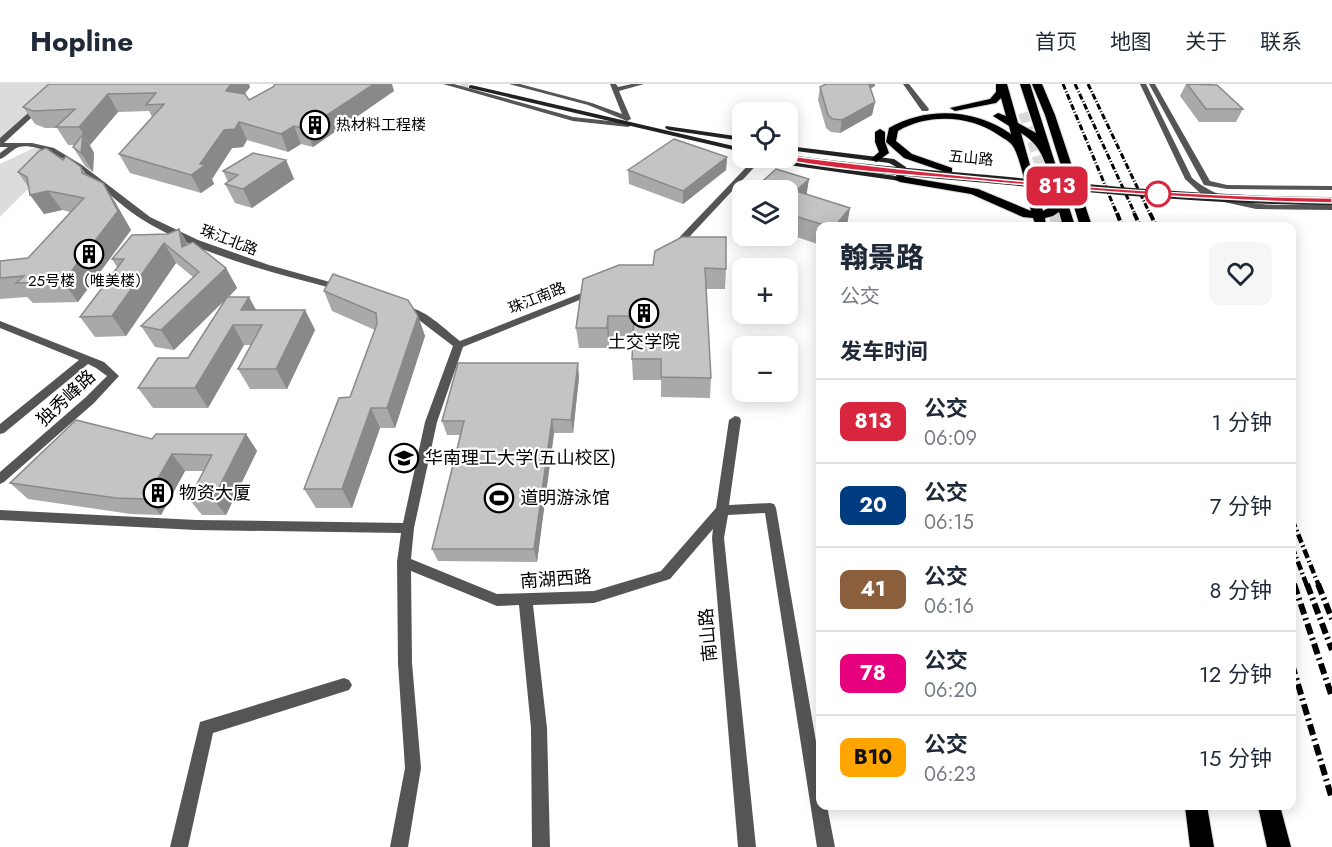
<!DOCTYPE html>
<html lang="zh">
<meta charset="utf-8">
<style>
body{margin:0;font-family:Jost,"Noto Sans SC",sans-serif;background:#f6f6f7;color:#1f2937;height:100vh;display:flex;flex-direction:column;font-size:22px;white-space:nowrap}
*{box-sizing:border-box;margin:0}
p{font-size:20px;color:#747a83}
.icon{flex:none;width:33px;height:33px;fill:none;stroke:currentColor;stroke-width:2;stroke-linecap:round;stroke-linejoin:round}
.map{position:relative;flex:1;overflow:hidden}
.drawer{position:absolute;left:816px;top:138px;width:480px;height:588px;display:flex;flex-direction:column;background:#fff;border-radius:12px;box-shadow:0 3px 15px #0003}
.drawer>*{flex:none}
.badge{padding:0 12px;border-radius:9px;font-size:21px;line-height:39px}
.tools{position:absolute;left:732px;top:18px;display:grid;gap:12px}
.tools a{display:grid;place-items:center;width:66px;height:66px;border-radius:12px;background:#fff;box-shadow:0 3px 15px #0003;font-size:30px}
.map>.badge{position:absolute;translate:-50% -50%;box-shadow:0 0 0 3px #fff}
h2{padding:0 24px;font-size:22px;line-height:54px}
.round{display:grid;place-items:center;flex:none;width:63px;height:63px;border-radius:12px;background:#f6f6f7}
.headline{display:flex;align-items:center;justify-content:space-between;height:102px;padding:0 24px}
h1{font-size:28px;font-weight:800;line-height:45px}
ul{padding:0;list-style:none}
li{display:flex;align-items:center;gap:18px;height:84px;padding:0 24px;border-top:2px solid #e0e1e3}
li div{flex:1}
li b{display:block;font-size:22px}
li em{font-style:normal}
li .badge{min-width:66px;font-weight:700;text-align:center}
header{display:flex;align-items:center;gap:36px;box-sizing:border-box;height:84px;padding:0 30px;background:#fff;border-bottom:2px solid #e0e1e3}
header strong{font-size:28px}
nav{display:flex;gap:33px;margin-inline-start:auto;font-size:21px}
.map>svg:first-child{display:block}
</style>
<header>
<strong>Hopline</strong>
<nav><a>首页</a><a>地图</a><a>关于</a><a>联系</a></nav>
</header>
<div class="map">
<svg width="1332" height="763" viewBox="0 0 1332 763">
<rect width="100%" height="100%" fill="#fff"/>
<!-- green -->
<path fill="#dcdcdc" d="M0,0H62L0,58Z
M38,62L59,70L49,84L0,133V80Z"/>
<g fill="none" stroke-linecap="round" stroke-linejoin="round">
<!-- secondary-tunnel -->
<path stroke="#d9d9d9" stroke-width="8" stroke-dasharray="8 4" stroke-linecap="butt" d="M461,0L471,3"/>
<!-- trunk-tunnel-far1 -->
<path stroke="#d9d9d9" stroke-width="10" stroke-dasharray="10 5" stroke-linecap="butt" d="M1023,29L1055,130"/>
<!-- trunk-tunnel -->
<path stroke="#d9d9d9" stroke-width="14" stroke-dasharray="14 7" stroke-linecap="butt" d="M1055,129L1059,142"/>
<!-- trunk casing -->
<g stroke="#dbdbdb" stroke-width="2">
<path id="trunk" d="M996,0H1007L1018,39L1036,49L1020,0H1030L1075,142H1063L1059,128L1053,132L1045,134L1046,142H1036L1033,134L1023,133L971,110L900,98L894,95L900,92L978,105L1031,127C1027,110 1022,79 1014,64C1012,59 1005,55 1000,52C971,31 928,29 898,47L896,57L912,70L952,84V88L948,89L904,74L886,58L889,44C927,22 976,25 1011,50L1009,42L993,32L998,29L1006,32L1001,14L996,19L955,27L950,24L990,15L996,8ZM1021,49C1047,64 1048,91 1056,119L1043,127Z
M1032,0H1042L1055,31L1092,142H1080L1045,31Z
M880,45L885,48V58L889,69L876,78L871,75L879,68L875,58V48Z
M1185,722H1207L1214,763H1190Z
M1258,722H1280L1291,763H1267Z"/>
</g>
<!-- minor -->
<path fill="#555" fill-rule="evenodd" d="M61,0H68L4,59H32L54,64L82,81L150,133L198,156L269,181L344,202V206H338C272,188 202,172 143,136C110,116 84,80 46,67C39,64 27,61 19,63C12,65 7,73 0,75V69L8,63H0V54Z
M443,0H454L573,33L628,39L632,41L628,43L573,37Z
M509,0H520L592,19L622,30L610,0H616L618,3L632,0H644L619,7L631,35L627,37L588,21Z
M903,0H909L929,25L928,27H922Z
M755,74H763L677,166H671V162Z
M594,204L599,207L597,209L463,263L437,338L414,444L411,475L497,510L594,507L661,487L716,424L729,336L735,332L739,333L741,336L729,421L770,419L774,420L776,424L820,681V722H827L835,763H817L765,429L728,431L724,454L756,763H738L712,454L713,445L670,495L594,519L533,521L547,644L550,763H532L531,644L519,521L497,522L411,487L412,579L421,684L408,763H390L405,684L398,579L397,478L401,449L196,446L0,436V426L196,436L403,439L425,338L453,262L415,233L400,227V223C421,220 444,245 460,257Z
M0,237L104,278L119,292L94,319L4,398L0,400V388L86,313L107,292L96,284L88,280L4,349L0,350V340L79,276L0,244Z
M344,594L349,596L352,601L349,606L213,649L188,763H170L200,638Z"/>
<!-- tertiary -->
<path fill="#555" fill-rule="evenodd" d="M1140,0H1146L1192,94C1231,127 1284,121 1332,120V126L1256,125L1215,116L1199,108L1185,95Z
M1149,0H1155L1210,97L1227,101L1332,102V106L1227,105L1204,101Z"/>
<!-- secondary -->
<path fill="#222" fill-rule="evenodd" d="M471,1L742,64V68L469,4V2Z
M666,42L742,53V57L669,46L665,44Z
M788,62L894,75L906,83L904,95L900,97L754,76L750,74H767L896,92L898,84L889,79L788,66Z"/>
<!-- trunk -->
<use href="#trunk" fill="#000" fill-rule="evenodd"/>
<!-- rail-far3 -->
<path stroke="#000" stroke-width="3" stroke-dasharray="6 2 1 2" stroke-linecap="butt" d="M1063,0L1117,130
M1075,0L1135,130
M1088,0L1150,130"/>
<!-- rail-far2 -->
<path stroke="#000" stroke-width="4" stroke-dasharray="8 2 1.5 2" stroke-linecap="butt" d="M1117,129L1122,142
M1134,129L1140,142
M1150,129L1156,142"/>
<!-- rail-far1 -->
<path stroke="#000" stroke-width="4.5" stroke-dasharray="9 3 1.5 3" stroke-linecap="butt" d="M1292,435L1319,502
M1292,462L1307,502
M1292,495L1294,502"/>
<!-- rail -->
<path stroke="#000" stroke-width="6" stroke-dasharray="11 4 2 4" stroke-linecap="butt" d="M1294,500L1332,613
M1307,500L1332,566
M1318,500L1332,535
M1292,580L1332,715"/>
<!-- secondary-bridge -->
<path stroke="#222" stroke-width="8" d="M782,74C857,85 933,90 1009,97C1117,107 1224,117 1332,117"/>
</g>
<!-- wall -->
<path fill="#a9a9a9" d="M49,0L250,3L244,10L249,16L394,7L313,63L301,60L288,68L247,56L243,63L232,64L212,95L214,100L201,109L130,89L119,70L152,33L149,27L118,28L90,61L94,69L93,88L85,82L73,63L74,61H68L57,44H45L35,40L23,23Z
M1186,0H1198L1243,25L1236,38H1199L1180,12Z
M875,2L870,5L875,18L872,31L840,49L831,48L826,44L818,16L820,3Z
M727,73L726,86L683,120L629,100L628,86Z
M286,76L294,95L252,124L235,119L225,100L228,98L223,87Z
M81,83L86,90L103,99L115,118L131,146L78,218L33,219L27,213L0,215V177L28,174L70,128L62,126L44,130L29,104L18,88Z
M809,95L806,110L847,142H820V161L788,150V106Z
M179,145L188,160L226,184L237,204L229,213L256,226H305L315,246L287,305H250L238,285L251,261H244L208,324H153L138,304L188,274L224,217L174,266L155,263L141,242L193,193L176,179L126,252L95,253L80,233L117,183L112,175Z
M653,181L726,185L725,205H706L711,294L710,314L661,313V296H633L632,275L633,252L609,253V264H579L576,244Z
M324,207L418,232L425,252L395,344H380L352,424H316L304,405L350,313L375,246L332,227Z
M579,293L573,349H554L537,478L438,477L432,465L460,351H447L442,337Z
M246,350L257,367L226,431H202L189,415L204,387H185L161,431L131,430L28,415L10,399L152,355Z"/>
<!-- shaded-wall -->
<path fill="#898989" d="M231,0H249L250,3L234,24L226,7Z
M374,0H392L394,7L313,63L306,45Z
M866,0H875V2L864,8Z
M108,10L118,28L90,61L79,43Z
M875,18L872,31L840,49L842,36Z
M239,38L247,56L243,63L232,64L212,95L214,100L201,109L191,91L224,46Z
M294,42L301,60L288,68L281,50Z
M83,50L94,69L93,88L81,69Z
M727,73L726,86L683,120V107Z
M286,76L294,95L252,124L243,105Z
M809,95L806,114L796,107Z
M103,99L115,118L131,146L78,218L63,198Z
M48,107L62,126L44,130L30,111Z
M850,124L847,142H835Z
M179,145L190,165L182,163Z
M164,159L176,179L126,252L112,232Z
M226,184L237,204L174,266L161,246Z
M249,213L260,233L241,226Z
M305,226L315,246L287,305L276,285Z
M418,232L425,252L395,344L387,324Z
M608,232L609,253V264L607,244Z
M233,241L244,261L208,324L195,304Z
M578,279L579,293L573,349L571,336Z
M371,324L380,344L352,424L342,405Z
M552,335L554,349L537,478L534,465Z
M246,350L257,367L226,431L213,415Z
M172,370L185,387L161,431L146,415Z"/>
<!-- building -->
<path fill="#c4c4c4" stroke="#898989" stroke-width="1.5" d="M49,0H231L226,7L245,10L249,16L273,3L275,0H374L306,45L294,42L281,50L239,38L235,45L224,46L200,80L205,81L191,91L119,70L164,20L146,21L156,9L108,10L79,43H56L75,25L33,27L23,23Z
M826,0H869L875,18L842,36L833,35L828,31L820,3Z
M1187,0L1217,1L1243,25H1206Z
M83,50L81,69L73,63Z
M674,55L727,73L683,107L628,86Z
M46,64L63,76L66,72L81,83L82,89L103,99L118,127L63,198L16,199L24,192L0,194V177L28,174L84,114L48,107L30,111L27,93L18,88L39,67Z
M253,69L286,76L243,105L225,100L238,91L223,87Z
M776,85L809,95L796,107L850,124L835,142H827L788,130V106H753Z
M179,145L182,163L193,158L226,184L161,246L141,242L199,188L164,159L112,232L80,233L124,175H112L132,151L168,150Z
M682,153H726V185L705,184L711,294L661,293V275H632L634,232H608L607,244H576L583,195L619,181H653L655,167Z
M333,190L408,216L418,232L387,324H371L342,405H304L339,314L350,313L377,240L376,229L324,207Z
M227,213H249L241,226H305L276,285H238L262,241H233L195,304H138L158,274H188Z
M458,279H578L571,336L552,335L534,465H432L464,337H442Z
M76,336L152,355L156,350H246L213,415H189L212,371L172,370L146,415L116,414L10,399Z"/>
<!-- line -->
<path fill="#d7263d" stroke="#fff" stroke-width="1.5" d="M782,71C965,94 1148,112 1332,114V119C1215,117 1099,108 983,97C916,91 846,88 780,75V72Z"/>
<!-- icons -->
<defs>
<g id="building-ring" transform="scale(1.5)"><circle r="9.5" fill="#fff" stroke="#000" stroke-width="1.5"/><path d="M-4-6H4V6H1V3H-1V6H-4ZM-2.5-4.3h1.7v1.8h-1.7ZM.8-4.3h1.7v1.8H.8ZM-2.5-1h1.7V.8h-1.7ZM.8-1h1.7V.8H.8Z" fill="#000"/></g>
<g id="university-ring" transform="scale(1.5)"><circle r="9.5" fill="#fff" stroke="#000" stroke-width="1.5"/><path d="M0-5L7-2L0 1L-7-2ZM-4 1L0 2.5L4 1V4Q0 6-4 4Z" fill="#000"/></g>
<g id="stadium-ring" transform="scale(1.5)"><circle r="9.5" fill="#fff" stroke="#000" stroke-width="1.5"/><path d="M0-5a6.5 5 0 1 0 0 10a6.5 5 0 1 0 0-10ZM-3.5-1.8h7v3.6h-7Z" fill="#000"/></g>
</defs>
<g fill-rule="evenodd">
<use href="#building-ring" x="315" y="41"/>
<use href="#building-ring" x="89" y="170"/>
<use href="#building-ring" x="644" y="229"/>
<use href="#university-ring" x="404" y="374"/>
<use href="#building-ring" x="158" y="409"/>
<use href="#stadium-ring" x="499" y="414"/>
</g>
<!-- markers -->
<circle fill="#fff" stroke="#d7263d" stroke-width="3" cx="1158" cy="110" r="12"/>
<g text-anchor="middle" stroke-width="4.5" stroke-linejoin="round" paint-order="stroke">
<!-- far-poi labels -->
<g font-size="15" fill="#000" stroke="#fff" text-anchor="start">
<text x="336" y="46">热材料工程楼</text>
<text x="89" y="202" text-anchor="middle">25号楼（唯美楼）</text>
</g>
<!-- far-street labels -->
<g font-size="15" fill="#000" stroke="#fff">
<text transform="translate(971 74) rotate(5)" y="5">五山路</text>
<text transform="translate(229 156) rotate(21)" y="5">珠江北路</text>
<text transform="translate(537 214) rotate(-22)" y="5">珠江南路</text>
</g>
<!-- poi labels -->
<g font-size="18" fill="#000" stroke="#fff" text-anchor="start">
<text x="644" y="264" text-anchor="middle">土交学院</text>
<text x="425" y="380">华南理工大学(五山校区)</text>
<text x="179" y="415">物资大厦</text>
<text x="520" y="420">道明游泳馆</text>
</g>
<!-- street labels -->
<g font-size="18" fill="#000" stroke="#fff">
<text transform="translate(66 314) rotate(-43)" y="6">独秀峰路</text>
<text transform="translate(556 495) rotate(-4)" y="6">南湖西路</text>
<text transform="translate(708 551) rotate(-95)" y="6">南山路</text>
</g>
</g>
</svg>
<div class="tools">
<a><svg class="icon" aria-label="locate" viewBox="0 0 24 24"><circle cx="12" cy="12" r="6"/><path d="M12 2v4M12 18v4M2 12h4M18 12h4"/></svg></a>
<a><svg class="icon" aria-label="layers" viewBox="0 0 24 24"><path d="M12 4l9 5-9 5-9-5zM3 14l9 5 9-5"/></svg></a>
<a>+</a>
<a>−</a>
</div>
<b class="badge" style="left:1057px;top:102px;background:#d7263d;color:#fff">813</b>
<section class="drawer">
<div class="headline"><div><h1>翰景路</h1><p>公交</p></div><a class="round"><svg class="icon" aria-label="heart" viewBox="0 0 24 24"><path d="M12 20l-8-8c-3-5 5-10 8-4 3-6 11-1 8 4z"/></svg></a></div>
<h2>发车时间</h2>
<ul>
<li><span class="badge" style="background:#d7263d;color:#fff">813</span><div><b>公交</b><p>06:09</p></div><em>1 分钟</em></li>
<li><span class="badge" style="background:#003b80;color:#fff">20</span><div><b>公交</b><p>06:15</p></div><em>7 分钟</em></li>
<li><span class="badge" style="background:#8b5e3c;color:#fff">41</span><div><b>公交</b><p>06:16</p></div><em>8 分钟</em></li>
<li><span class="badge" style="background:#e6007e;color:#fff">78</span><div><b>公交</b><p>06:20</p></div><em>12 分钟</em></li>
<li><span class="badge" style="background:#ffa500;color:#111">B10</span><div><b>公交</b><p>06:23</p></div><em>15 分钟</em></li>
</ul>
</section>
</div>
